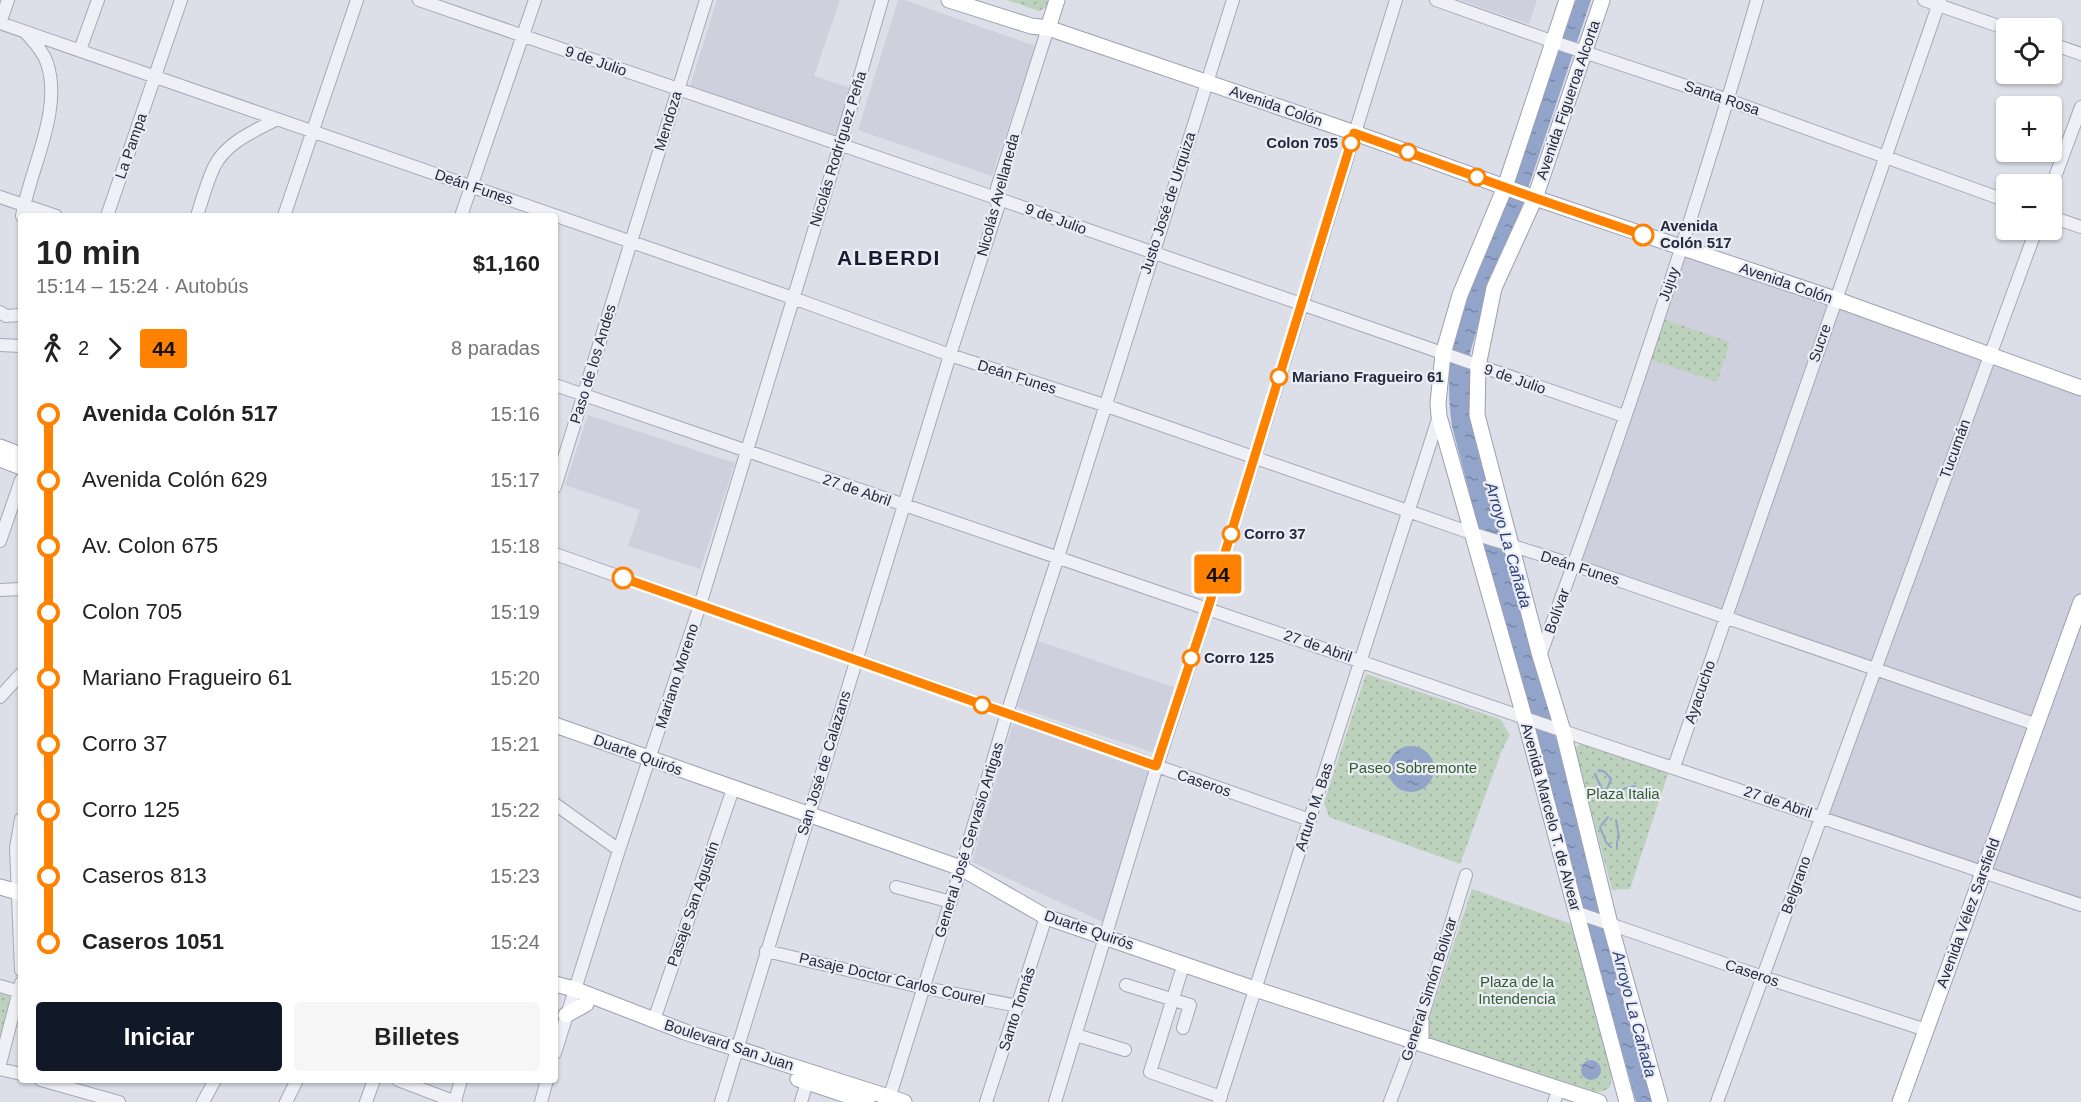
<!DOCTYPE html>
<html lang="es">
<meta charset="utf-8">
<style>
body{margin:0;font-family:Helvetica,sans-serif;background:#f6f6f6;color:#222;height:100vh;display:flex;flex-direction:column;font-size:22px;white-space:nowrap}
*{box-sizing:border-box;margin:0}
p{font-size:20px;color:#767676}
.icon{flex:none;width:33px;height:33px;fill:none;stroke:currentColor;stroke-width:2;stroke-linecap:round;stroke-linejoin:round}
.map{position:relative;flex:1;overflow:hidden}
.drawer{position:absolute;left:18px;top:213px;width:540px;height:870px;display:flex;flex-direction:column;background:#fff;border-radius:6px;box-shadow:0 2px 4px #0004}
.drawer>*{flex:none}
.badge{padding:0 12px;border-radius:4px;font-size:21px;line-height:39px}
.fabs{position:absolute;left:1996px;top:18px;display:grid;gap:12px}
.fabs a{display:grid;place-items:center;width:66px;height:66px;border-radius:6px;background:#fff;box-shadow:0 2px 4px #0004;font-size:30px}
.map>.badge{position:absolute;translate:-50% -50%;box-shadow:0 0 0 3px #fff}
.legs{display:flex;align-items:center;gap:9px;height:66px;padding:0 18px;font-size:20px}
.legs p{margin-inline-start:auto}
.head{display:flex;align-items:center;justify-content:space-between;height:102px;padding:0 18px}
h1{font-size:33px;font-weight:700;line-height:45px}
.action{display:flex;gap:12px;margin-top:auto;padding:12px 18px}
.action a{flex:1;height:69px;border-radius:6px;background:#111827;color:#fff;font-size:24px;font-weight:700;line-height:69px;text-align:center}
.action a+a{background:#f6f6f6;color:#222}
ul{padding:0 18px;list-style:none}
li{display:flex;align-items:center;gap:21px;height:66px;font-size:22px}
li i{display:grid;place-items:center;width:9px;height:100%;margin:0 8px;background:currentColor}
li i::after{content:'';width:15px;height:15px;margin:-8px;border:4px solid;border-radius:50%;background:#fff}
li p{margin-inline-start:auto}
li:first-child i{background:linear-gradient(#0000 50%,currentColor 0)}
li:last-child i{background:linear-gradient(currentColor 50%,#0000 0)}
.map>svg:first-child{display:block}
</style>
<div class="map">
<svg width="2081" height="1102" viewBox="0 0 2081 1102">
<defs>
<pattern id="park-dots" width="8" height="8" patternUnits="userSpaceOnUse" patternTransform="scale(1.5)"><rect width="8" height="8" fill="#bdd2bc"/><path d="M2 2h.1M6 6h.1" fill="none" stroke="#a2b4a3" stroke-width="1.8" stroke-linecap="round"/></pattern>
<pattern id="water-ripples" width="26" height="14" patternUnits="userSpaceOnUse" patternTransform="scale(1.5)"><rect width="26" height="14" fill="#93a4cb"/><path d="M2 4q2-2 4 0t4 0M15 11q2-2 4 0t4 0" fill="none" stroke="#7886a6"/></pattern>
</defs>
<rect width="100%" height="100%" fill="#dcdee8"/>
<!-- built -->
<path fill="#ced0dd" d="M717,0H840L814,76L850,88L836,136L690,86Z
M898,0H904L1035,46L992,176L858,130Z
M1460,0H1537L1529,24Z
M1681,247L2081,386V905L1821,817L1875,669L1574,565Z
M588,415L735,463L700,569L628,546L640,510L565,485Z
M1038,641L1179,689L1158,754L1017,707Z
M1014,720L1150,770L1103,922L972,862Z"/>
<!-- park -->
<path fill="url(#park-dots)" d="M1007,0H1048L1046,7L1039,11Z
M1663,319L1730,342L1717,382L1649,359Z
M1366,674L1500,719L1510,735L1502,750L1460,864L1329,817L1324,803Z
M1582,742L1669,771L1630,889L1612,890L1575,749Z
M1472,889L1577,926L1611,1070C1613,1090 1608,1093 1588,1092L1423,1037Z
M0,990L12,993L0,1040Z"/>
<!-- water -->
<path fill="url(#water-ripples)" d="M1576,0H1591L1521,209L1495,266L1470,353V419L1654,1102H1636L1633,1091L1481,538L1452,426C1448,400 1448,373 1452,347L1478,262L1505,205Z
M1388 769a23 23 0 1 1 46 0a23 23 0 1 1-46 0Z
M1581 1070a10 10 0 1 1 20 0a10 10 0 1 1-20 0Z"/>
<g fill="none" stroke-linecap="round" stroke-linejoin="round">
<!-- stream -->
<path stroke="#93a4cb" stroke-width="2" d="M1599,770L1605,772L1611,779L1607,789L1612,797
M1595,774L1605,796
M1619,796L1623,789L1635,786
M1608,817L1600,827L1606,842L1611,847
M1616,820L1619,837L1617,842V847"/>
<!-- minor casing -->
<g stroke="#a5a8b5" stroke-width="14">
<path id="minor" d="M419,0L996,198L1624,416
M1436,0L1554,42L1728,100L2007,201
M1924,0L2007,29
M0,23L793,298L950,355L1104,405L1471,533L1574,565L2037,725
M0,23L8,0
M2052,44L2081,54
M80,50L98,0
M2052,185L2081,107
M0,197L56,216
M22,216C30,169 63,110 47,63C43,51 34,42 26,33
M107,216L181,0
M197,216C202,200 207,182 214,167C226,142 255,131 277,119
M284,216L357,0
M461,216L535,0
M2052,217L2081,227
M0,312L6,316L21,315
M0,345L21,346
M555,385L1563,731L2081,905
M555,487L706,0
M0,541L21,480
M555,554L1310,820
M0,590L21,589
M1540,656C1620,440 1693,221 1757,0
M0,697L21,674
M1674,767L1940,0
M555,804L619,850
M21,819L16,848L21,970
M896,887L951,902
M1578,913L1763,977L1926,1030
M766,951L925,988L1018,1006
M1184,963L1150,1072L1221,1097
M1126,985L1190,1005L1183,1028
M0,986L21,992
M654,1020L733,789
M1076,1035L1125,1050
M555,1053L619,850L700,605L840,145L882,0
M0,1064L21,983
M0,1069L21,1074
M41,1080L119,1102
M398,1080L456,1102
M455,1101L461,1080
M203,1102L215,1080
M286,1102L297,1080
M366,1102L374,1080
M541,1102L547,1080
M721,1102L950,355L998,207L996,198L997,188L1048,28
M801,1102L807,1082
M888,1102L961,868L1007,713L1058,557L1233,0
M986,1102L1046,917
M1055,1102L1157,766L1208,608L1396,0
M1219,1102L1439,416
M1390,1102L1421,1021L1466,875
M1554,1102L1559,1089
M1717,1102L2036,230"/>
</g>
<!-- major casing -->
<g stroke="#9aa0b4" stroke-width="17">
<path id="major" d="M949,0L1031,26L1048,28L1355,133L1535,198L1835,299L2081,388
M1567,0L1505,187L1460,295L1443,354L1438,403L1439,416L1524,716L1627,1102
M1602,0L1535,198L1494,288L1478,366L1477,415L1540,656L1563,731L1610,924L1660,1102
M1048,28L1057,0
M0,447L21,455
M0,459L21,467
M555,725L961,868L1046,917L1255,989L1599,1102
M0,887L21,893
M555,984L574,989L685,1032L904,1102
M566,1015L586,1004
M1421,1043V1021
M798,1079L867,1102
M1900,1102L2081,602"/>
</g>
<!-- minor -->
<use href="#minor" stroke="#eff0f6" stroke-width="12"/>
<!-- major -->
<use href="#major" stroke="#fff" stroke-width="15"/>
</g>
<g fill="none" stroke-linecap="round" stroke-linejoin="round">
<!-- line-1 casing -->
<g stroke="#fff" stroke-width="14">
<path id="line-1" d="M623,578L1156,766L1208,608L1354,133L1535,198L1643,235"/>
</g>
<!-- line-1 -->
<use href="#line-1" stroke="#ff8100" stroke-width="9"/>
</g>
<!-- markers -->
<g fill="#fff" stroke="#ff8100" stroke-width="3">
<circle cx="1351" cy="143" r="8"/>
<circle cx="1408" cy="152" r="8"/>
<circle cx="1477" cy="177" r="8"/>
<circle cx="1643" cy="235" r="10"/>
<circle cx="1279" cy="377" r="8"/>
<circle cx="1231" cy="534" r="8"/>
<circle cx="623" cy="578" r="10"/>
<circle cx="1191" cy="658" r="8"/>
<circle cx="982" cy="705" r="8"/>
</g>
<g text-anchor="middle" stroke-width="4.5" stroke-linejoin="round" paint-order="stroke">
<!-- street labels -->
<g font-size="15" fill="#24293f" stroke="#ebedf5">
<text transform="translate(596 61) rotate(19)" y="5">9 de Julio</text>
<text transform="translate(1722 98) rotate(19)" y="5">Santa Rosa</text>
<text transform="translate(1568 100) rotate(-71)" y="5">Avenida Figueroa Alcorta</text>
<text transform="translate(1276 106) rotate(19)" y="5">Avenida Colón</text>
<text transform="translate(668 121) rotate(-73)" y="5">Mendoza</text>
<text transform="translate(131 146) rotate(-71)" y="5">La Pampa</text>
<text transform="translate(838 149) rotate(-73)" y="5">Nicolás Rodríguez Peña</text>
<text transform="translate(474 187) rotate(19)" y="5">Deán Funes</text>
<text transform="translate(998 195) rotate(-75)" y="5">Nicolás Avellaneda</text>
<text transform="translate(1168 203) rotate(-72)" y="5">Justo José de Urquiza</text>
<text transform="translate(1056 219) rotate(20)" y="5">9 de Julio</text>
<text transform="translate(1786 283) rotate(19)" y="5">Avenida Colón</text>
<text transform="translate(1669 284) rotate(-71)" y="5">Jujuy</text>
<text transform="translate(1820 343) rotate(-71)" y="5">Sucre</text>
<text transform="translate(593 364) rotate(-73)" y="5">Paso de los Andes</text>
<text transform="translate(1017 377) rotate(18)" y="5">Deán Funes</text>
<text transform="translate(1515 379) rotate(19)" y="5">9 de Julio</text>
<text transform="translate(1955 449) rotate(-70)" y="5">Tucumán</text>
<text transform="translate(857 490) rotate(19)" y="5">27 de Abril</text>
<text transform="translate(1580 568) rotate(18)" y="5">Deán Funes</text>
<text transform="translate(1557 611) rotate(-70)" y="5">Bolívar</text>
<text transform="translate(1318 646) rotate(19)" y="5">27 de Abril</text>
<text transform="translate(677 676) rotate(-72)" y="5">Mariano Moreno</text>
<text transform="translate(1700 692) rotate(-71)" y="5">Ayacucho</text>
<text transform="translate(638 755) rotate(20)" y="5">Duarte Quirós</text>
<text transform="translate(824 763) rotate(-73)" y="5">San José de Calazans</text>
<text transform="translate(1204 783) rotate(19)" y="5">Caseros</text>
<text transform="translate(1778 802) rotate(19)" y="5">27 de Abril</text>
<text transform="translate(1314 807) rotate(-72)" y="5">Arturo M. Bas</text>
<text transform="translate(1551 817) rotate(75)" y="5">Avenida Marcelo T. de Alvear</text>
<text transform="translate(969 840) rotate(-73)" y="5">General José Gervasio Artigas</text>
<text transform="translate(1796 885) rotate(-70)" y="5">Belgrano</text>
<text transform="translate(693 904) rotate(-71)" y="5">Pasaje San Agustín</text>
<text transform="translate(1968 913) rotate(-70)" y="5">Avenida Vélez Sarsfield</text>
<text transform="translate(1089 930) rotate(19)" y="5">Duarte Quirós</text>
<text transform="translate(1752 973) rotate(19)" y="5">Caseros</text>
<text transform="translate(892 979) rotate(13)" y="5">Pasaje Doctor Carlos Courel</text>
<text transform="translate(1429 989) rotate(-72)" y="5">General Simón Bolivar</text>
<text transform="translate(1017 1009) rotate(-72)" y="5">Santo Tomás</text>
<text transform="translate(729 1045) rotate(18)" y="5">Boulevard San Juan</text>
</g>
<!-- stop labels -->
<g font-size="15" font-weight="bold" fill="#24293f" stroke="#ebedf5" text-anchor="start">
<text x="1338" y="148" text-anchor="end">Colon 705</text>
<text x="1660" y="231">Avenida<tspan x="1660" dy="17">Colón 517</tspan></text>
<text x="1292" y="382">Mariano Fragueiro 61</text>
<text x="1244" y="539">Corro 37</text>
<text x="1204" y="663">Corro 125</text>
</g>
<!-- park labels -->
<g font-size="15" fill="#305c30" stroke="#ebedf5">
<text x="1413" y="773">Paseo Sobremonte</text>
<text x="1623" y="799">Plaza Italia</text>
<text x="1517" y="987">Plaza de la<tspan x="1517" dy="17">Intendencia</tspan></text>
</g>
<!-- water labels -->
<g font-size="16" font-style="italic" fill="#2b3f76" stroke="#ebedf5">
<text transform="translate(1509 545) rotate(74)" y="6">Arroyo La Cañada</text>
<text transform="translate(1635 1014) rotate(75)" y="6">Arroyo La Cañada</text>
</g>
<!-- district labels -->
<g font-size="21" font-weight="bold" letter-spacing="1.5" fill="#171b2f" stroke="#ebedf5">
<text x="889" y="265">ALBERDI</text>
</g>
</g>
</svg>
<div class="fabs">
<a><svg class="icon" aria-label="locate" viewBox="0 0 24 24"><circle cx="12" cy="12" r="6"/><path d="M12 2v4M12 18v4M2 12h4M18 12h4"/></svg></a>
<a>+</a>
<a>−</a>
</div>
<b class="badge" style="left:1218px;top:574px;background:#ff8100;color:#111">44</b>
<section class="drawer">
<div class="head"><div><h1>10 min</h1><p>15:14 – 15:24 · Autobús</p></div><b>$1,160</b></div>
<div class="legs"><svg class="icon" aria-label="walk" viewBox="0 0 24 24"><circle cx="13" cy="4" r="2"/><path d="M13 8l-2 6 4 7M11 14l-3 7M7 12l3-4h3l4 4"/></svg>2<svg class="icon" aria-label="forward" viewBox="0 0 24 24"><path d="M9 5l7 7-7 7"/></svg><b class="badge" style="background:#ff8100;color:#111">44</b><p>8 paradas</p></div>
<ul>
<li><i style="color:#ff8100"></i><b>Avenida Colón 517</b><p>15:16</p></li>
<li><i style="color:#ff8100"></i><span>Avenida Colón 629</span><p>15:17</p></li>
<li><i style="color:#ff8100"></i><span>Av. Colon 675</span><p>15:18</p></li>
<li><i style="color:#ff8100"></i><span>Colon 705</span><p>15:19</p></li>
<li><i style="color:#ff8100"></i><span>Mariano Fragueiro 61</span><p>15:20</p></li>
<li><i style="color:#ff8100"></i><span>Corro 37</span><p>15:21</p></li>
<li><i style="color:#ff8100"></i><span>Corro 125</span><p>15:22</p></li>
<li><i style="color:#ff8100"></i><span>Caseros 813</span><p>15:23</p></li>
<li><i style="color:#ff8100"></i><b>Caseros 1051</b><p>15:24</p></li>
</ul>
<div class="action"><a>Iniciar</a><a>Billetes</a></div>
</section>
</div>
